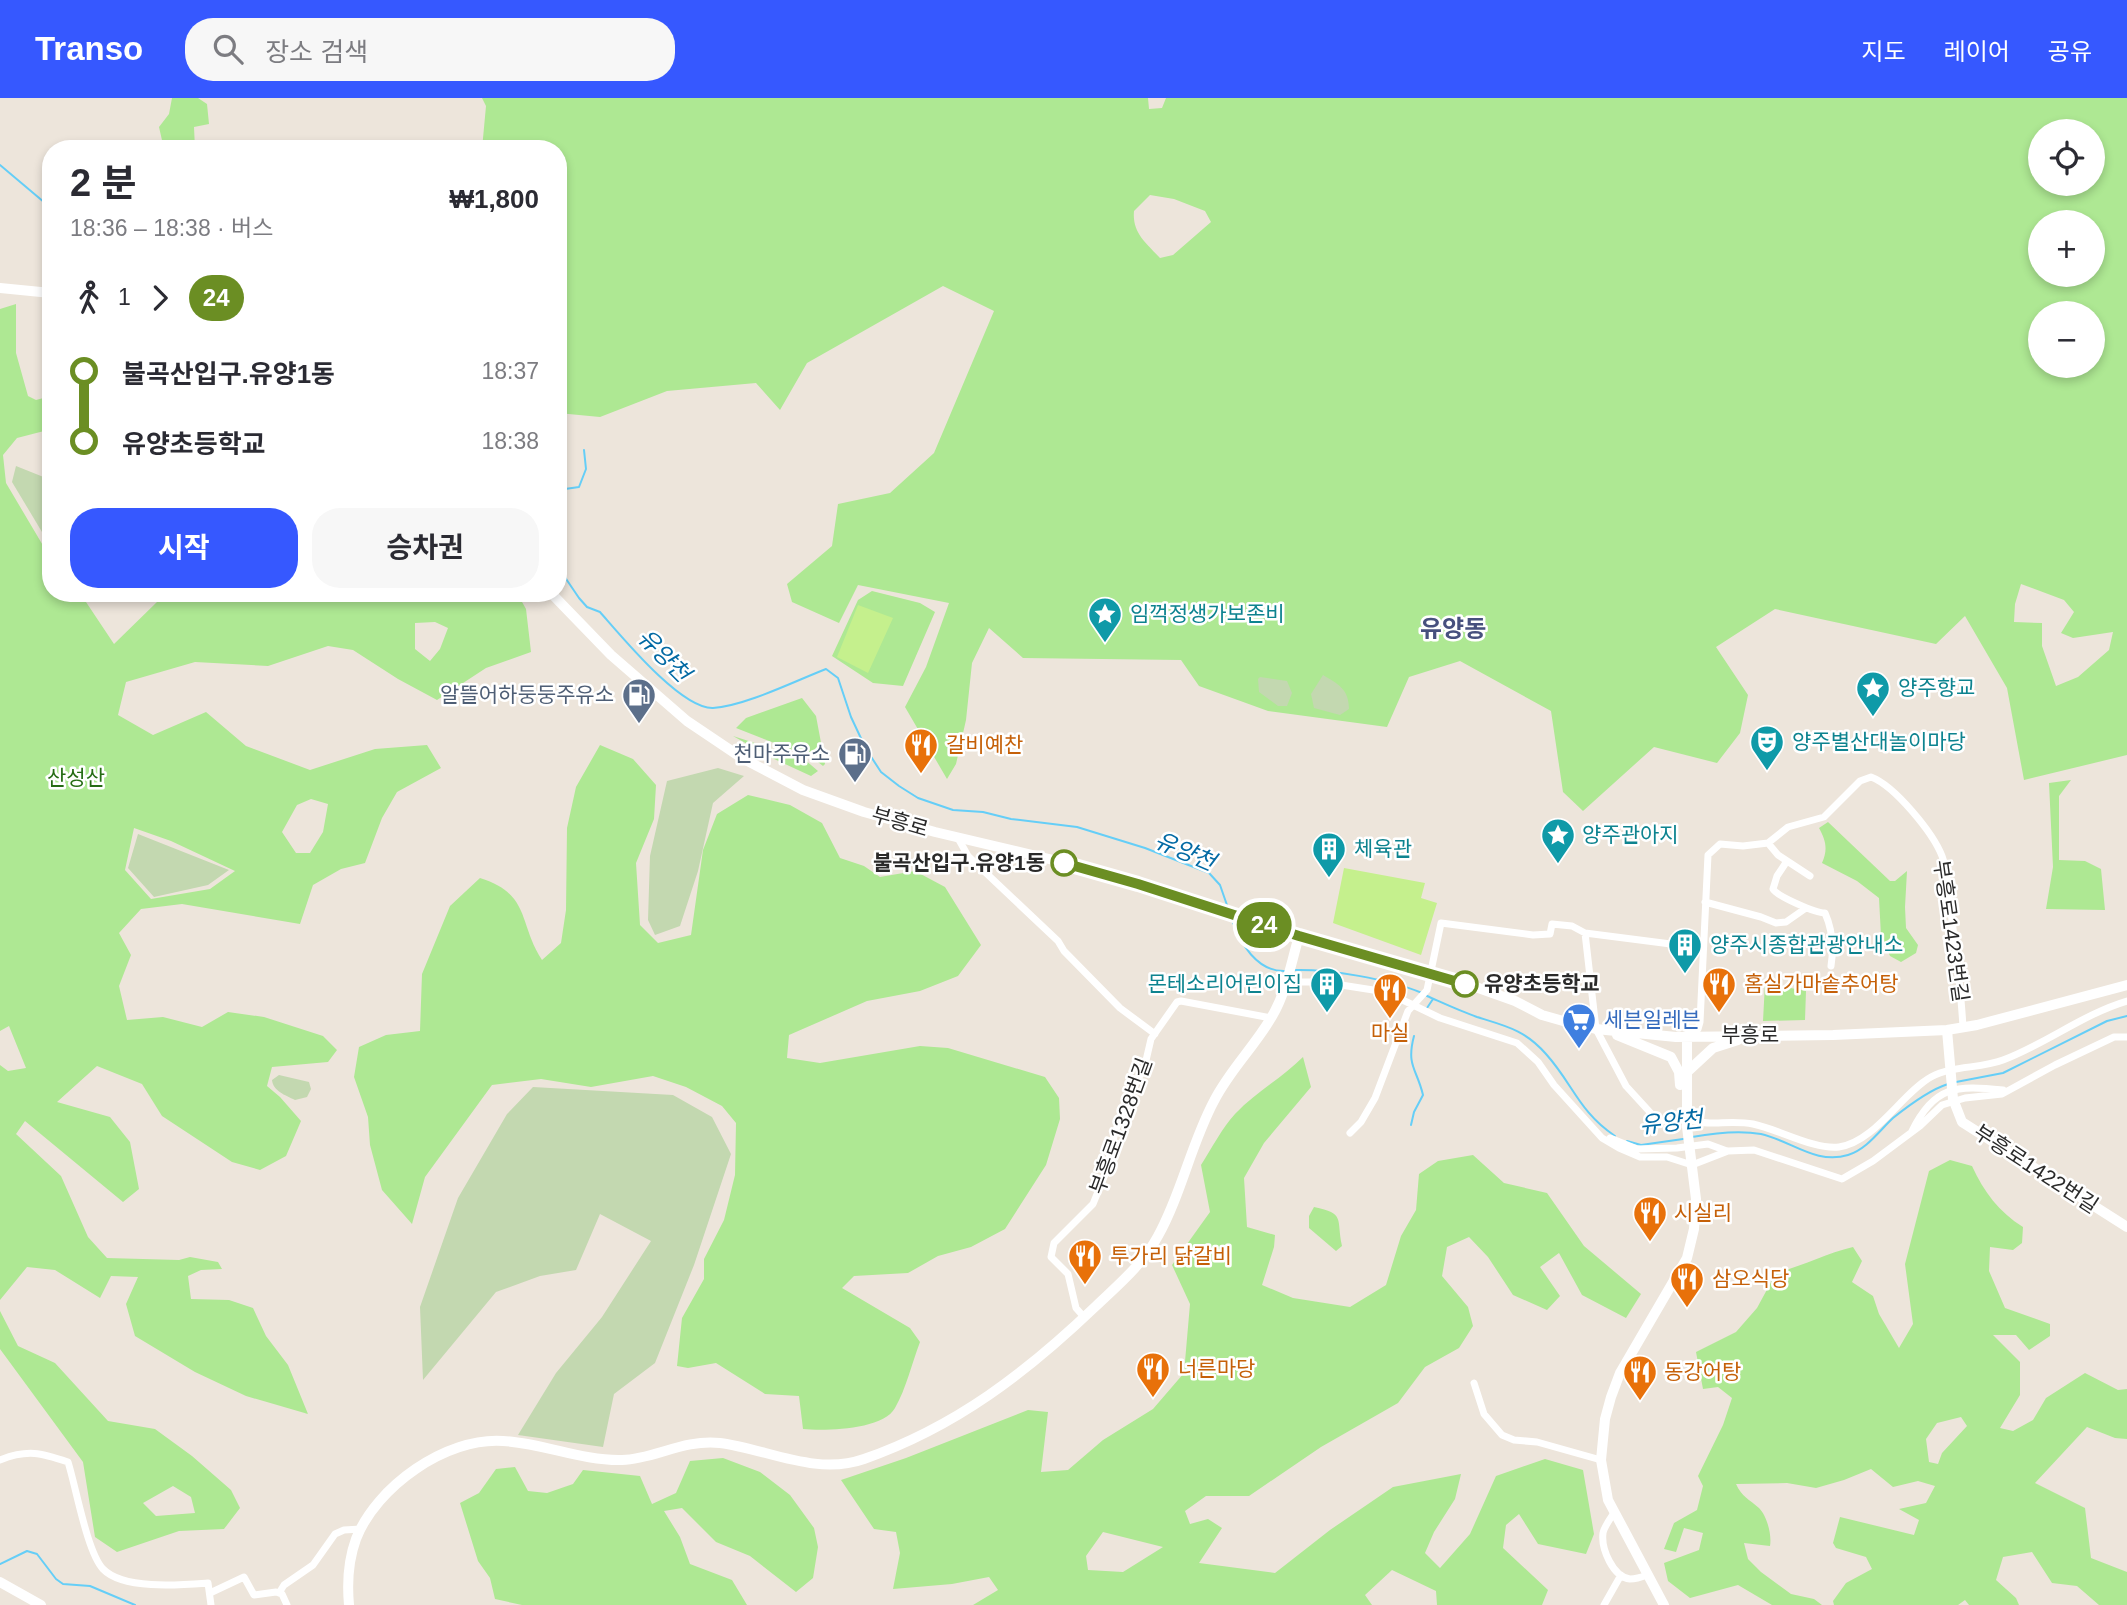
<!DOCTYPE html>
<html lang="ko">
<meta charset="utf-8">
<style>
body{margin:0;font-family:Arial,"Noto Sans KR",sans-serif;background:#f7f7f7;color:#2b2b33;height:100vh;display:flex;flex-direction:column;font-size:26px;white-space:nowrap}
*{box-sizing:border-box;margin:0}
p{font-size:23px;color:#7c7c81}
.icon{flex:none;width:38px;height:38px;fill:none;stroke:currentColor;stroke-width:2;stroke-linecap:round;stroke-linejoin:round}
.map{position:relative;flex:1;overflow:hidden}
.sheet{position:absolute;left:42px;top:42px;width:525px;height:462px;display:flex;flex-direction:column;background:#fff;border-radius:28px;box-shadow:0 4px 10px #0003}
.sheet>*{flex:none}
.badge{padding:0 14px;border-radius:23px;font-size:24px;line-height:46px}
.buttons{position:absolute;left:2028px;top:21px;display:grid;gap:14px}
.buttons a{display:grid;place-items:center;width:77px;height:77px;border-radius:50%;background:#fff;box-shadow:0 4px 10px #0003;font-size:35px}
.map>.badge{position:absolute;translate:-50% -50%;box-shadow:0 0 0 4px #fff}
.legs{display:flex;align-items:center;gap:10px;height:77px;padding:0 28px;font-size:23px}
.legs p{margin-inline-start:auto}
.summary{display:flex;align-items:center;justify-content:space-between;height:119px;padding:0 28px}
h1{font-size:38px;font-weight:700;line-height:52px}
.action{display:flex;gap:14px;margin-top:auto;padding:14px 28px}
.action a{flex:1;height:80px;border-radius:28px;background:#3658ff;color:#fff;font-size:28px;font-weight:700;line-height:80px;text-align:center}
.action a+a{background:#f7f7f7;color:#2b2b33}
ul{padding:0 28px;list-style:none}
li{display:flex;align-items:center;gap:24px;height:70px;font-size:26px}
li i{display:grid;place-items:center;width:10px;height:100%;margin:0 9px;background:currentColor}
li i::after{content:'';width:18px;height:18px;margin:-9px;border:5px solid;border-radius:50%;background:#fff}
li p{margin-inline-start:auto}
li:first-child i{background:linear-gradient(#0000 50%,currentColor 0)}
li:last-child i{background:linear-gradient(currentColor 50%,#0000 0)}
header{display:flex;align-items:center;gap:42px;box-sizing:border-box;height:98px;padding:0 35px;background:#3658ff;color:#fff}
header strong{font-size:33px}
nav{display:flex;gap:38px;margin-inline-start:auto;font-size:24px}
.search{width:490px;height:63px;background:#f7f7f7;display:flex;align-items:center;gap:18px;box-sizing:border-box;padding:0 24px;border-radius:28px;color:#7c7c81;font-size:26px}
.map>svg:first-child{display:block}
</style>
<header>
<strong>Transo</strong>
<div class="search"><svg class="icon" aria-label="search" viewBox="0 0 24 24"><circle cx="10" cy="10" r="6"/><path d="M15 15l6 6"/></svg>장소 검색</div>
<nav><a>지도</a><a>레이어</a><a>공유</a></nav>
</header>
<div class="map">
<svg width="2127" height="1507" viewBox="0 0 2127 1507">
<rect width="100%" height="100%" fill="#ede5db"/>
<!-- green -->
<path fill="#aee893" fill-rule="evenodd" d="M172,0H198L207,6L209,26L194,29L195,51H164L159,29L169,16Z
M482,0H1148L1149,11L1162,10L1166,0H2127V657L2024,682L2007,590L1965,518L1936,546L1775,511L1716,549L1748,597L1740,635L1717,665L1654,649L1583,713L1563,694L1551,613L1460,563L1409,579L1387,629L1268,613L1199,588L1181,562L1023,560L989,530L972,565L966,622L956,666L947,681L905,609L926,569L949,505L858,487L839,525L792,504L787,486L832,448L838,406L890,395L934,355L994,213L943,188L807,265L780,312L756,285L667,293L600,319L558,315V51H482L486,8ZM2040,33H2093V86H2040ZM1150,97L1174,101L1205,113L1211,124L1173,157L1160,160C1146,145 1132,135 1134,113ZM2040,124H2093V177H2040ZM2040,215H2093V268H2040ZM2021,486L2064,502L2074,514L2061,535L2073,540L2113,534L2109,552L2078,579L2056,588L2042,548V525L2014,524L2015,506Z
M16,206V255L28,298L36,302L51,298V350L48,332L17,340L3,357L6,385L51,461V495H80L114,546L158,503L161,495H517L526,511L531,554L486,570L437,602L398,581L353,552L328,548L268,568L195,564L126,584L118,617L153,637L206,614L246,648L310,672L375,651L427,647L441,670L397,694L382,720L365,765L341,771L313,787L300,826L182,806L141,811L119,835L131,857L119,888L127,922L163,919L202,929L228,914L264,919L323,938L337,952L328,964L272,969L267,988L280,999L301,1023L286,1058L260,1072L232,1064L162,1018L142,986L97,968L57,1004L110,1019L130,1044L139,1091L123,1104L25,1023L16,1036L61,1078L88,1139L107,1160L179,1162L190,1159L218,1164L222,1171L201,1172L188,1178L191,1201L229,1202L253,1210L266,1238L288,1267L308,1316L246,1298L195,1274L135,1238L126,1206L138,1179L111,1178L100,1200L55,1172L27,1169L0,1202V967L8,973L26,970L9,928L0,933V211ZM435,524L448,530L440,551L430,563L415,551V525ZM311,701L328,706L323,734L310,755H296L282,734L297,707ZM134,730L171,743L235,773L210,791L151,801L125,772Z
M872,493L920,505L935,514L903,588L873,585L832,558L858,502Z
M802,600L816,618L825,666L823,668L813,660L736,630L746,620Z
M733,638L804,661L818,673L811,678L772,660Z
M600,647L633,661L656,687L654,721L636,765L640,827L658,845L691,837L703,752L717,716L748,697L790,707L822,725L840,760L864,768L880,779L915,773L945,789L981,847L958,878L920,893L867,903L789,937L787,960L820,965L920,948L948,950L1045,979L1059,1000L1060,1021L1046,1067L1005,1131L971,1149L938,1158L908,1175L854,1178L842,1190L910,1230L920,1244C912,1265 906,1291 895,1310C883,1332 825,1333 803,1331L799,1298L765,1296L716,1265L688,1270L677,1268L682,1220L704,1181V1161L724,1122L735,1077L736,1025L722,1008L686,989L653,978L591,989L541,981L492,987L425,1079L412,1126L382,1092L370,1047L368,1019L354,979L359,949L386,937L420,933L422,876L450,808L480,780C531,796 518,825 542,862L561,845L566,812L567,730L576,689Z
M2071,682L2059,698V762L2085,763L2101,771L2105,812L2046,811L2053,769L2049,685Z
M1828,724L1890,783H1895L1907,773L1905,809L1906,830L1918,847L1916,855L1901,864L1890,858L1881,838L1879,800L1857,783L1822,765C1828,751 1826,743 1819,730Z
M1765,885L1806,893L1805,922L1763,923Z
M1303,959L1311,989L1264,1045L1244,1080L1247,1129L1275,1137L1274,1149L1262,1187L1293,1200L1350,1209L1386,1187L1401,1138L1416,1112L1419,1076L1438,1063L1473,1057L1504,1085L1547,1095L1584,1148L1641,1196L1626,1220L1582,1197L1559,1155L1540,1169L1560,1198L1547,1212L1513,1197L1488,1159L1469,1139L1447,1149L1442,1178L1468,1209L1473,1228L1459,1250L1425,1269L1398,1305L1321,1349L1249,1398H1206L1185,1413L1190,1426L1208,1421L1222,1430L1199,1465L1275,1475L1330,1432L1393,1389L1461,1376L1455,1401L1434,1434L1425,1455L1440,1470L1470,1436L1496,1378L1545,1361L1583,1372L1594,1436L1586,1456L1538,1446L1519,1416L1506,1427L1503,1450L1548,1492L1542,1507H1437L1436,1493L1392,1472L1365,1497L1372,1507H973L998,1492L989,1479L952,1486L893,1491L900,1455L896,1434L874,1431L841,1382L906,1360L1028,1312L1048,1314L1041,1374L1068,1372L1103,1342L1153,1311L1184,1275L1190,1206L1172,1167L1210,1114L1201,1067C1212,1050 1222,1030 1235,1016C1256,994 1282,980 1303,959ZM1103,1434L1163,1449L1123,1474L1088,1472L1086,1458Z
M1950,1062L1972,1068C1984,1094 1999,1114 2023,1129L2022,1145L2013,1152L1990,1149L1989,1173L2005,1210L2050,1226V1238L2029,1252L2016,1237H1993L2020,1264V1297L2000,1330L2013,1333L2033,1322L2046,1300L2085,1275L2118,1292L2127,1291V1341L2115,1340L2087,1329L2035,1385L2085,1410L2091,1460L2127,1474V1507H2099L2077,1488L2052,1485L2032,1454L2003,1459L1996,1482L2016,1500L2019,1507H1969L1965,1502L1958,1507H1834L1833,1503L1846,1485L1872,1471L1866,1459L1836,1450L1833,1445L1840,1419L1914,1437L1919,1422L1899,1411L1926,1405L1935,1388L1918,1383L1893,1389L1871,1371L1844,1382L1816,1390L1787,1385L1736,1386C1742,1399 1749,1401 1759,1410C1767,1418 1772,1437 1770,1448L1744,1445L1748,1461L1761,1474L1791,1496L1814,1501L1822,1507H1772L1738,1487L1690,1500L1668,1483L1664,1465L1699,1452L1703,1435L1684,1430L1676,1454L1664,1451L1674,1425L1697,1412L1703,1388L1698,1378L1723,1327L1732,1300L1718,1289L1703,1291L1696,1254L1736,1234L1757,1210L1776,1175C1803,1168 1827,1155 1853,1149L1862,1163L1852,1184L1873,1198L1879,1216L1899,1250L1913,1226L1905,1166L1929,1073ZM1961,1319L1967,1328L1942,1355L1938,1366L1929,1364L1926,1341L1937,1325Z
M1314,1109C1346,1116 1336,1120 1342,1148L1336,1153L1309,1130V1118Z
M0,1213L18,1248L55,1265L108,1323L155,1331L192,1358L231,1392L240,1410L224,1431L179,1433L117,1454L95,1439L83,1364L0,1251ZM173,1388L191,1399L195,1415L156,1418L143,1405Z
M723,1360L760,1374L790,1397L814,1430L818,1449L813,1480L796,1494L750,1458L716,1444L682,1410L664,1413L680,1439L690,1466L732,1482L747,1507H522L495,1501L490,1480L478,1463L460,1405L479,1395L496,1371L515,1369L528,1393L547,1395L573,1386L583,1372L640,1378L652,1406L676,1395L690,1363Z"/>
<!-- cemetery -->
<path fill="#c3d8b0" d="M16,368L51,382V449L12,384Z
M1323,577C1338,586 1349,591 1349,611L1340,617L1314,610L1311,596Z
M1260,579L1287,583L1292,595L1287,608H1278L1259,594L1258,581Z
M718,670L744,678L713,705L698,773L680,828L655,837L648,822L650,758L667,683Z
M138,736L229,772L208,787L154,799L128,770Z
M279,977L309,984L311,991L307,999L295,1002C285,997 273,993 272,982Z
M533,989L673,997L712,1019L731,1056L694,1167L655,1265L614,1296L603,1349L518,1337L556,1275L602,1219L651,1143L600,1116L576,1172L540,1178L496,1194L423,1282L420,1209L458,1100L507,1016Z"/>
<!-- pitch -->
<path fill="#c5f08d" d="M858,507L893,520L868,575L837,559Z
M1344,770L1425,785L1421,800L1437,805L1421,857L1333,825Z"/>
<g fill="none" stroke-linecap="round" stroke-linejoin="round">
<!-- stream -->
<path stroke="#65cef7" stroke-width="2" d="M0,67L51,110
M558,392L579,389L586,371L584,352
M558,469L579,500L587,509L600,514C622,539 681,611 713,610C745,608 795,583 826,571L838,580L851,619L866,651L881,674L899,688L918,700L953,712L983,714L1011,721L1077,729L1145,750L1209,775L1220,787L1228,810
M1232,822C1240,845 1257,874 1285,873
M1294,872C1329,871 1389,881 1422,895
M1427,898C1443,905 1460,913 1477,919C1506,928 1525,932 1546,956C1573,986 1579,1014 1615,1038
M1427,910L1433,901
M1956,984L2003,975L2107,923L2127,918
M1411,1027L1414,1014L1423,997C1417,971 1406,968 1414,938
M1692,1039C1714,1035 1739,1032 1761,1036C1792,1043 1816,1067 1848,1057C1867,1051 1879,1033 1893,1020C1908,1008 1929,992 1948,986
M1627,1043L1641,1047L1683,1041
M0,1466L27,1453L37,1456L56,1481L63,1486L90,1488L135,1507"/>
<!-- street -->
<path stroke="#fff" stroke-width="7" d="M958,740L968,758L1058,843L1064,853L1120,910L1155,936
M1768,745L1778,757L1810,778
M1787,763L1777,778L1773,791C1777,798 1815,815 1825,815C1833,833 1834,849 1831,868
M1705,804L1761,819L1776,825L1786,824L1806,810
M1585,835L1596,931L1626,988L1658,1023C1668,1022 1679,1021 1689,1022C1696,1023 1703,1025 1710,1025C1724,1025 1739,1023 1753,1026C1778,1031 1814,1052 1839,1049C1875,1044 1902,995 1931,979C1953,967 1980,971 2003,962C2046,946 2083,916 2127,903
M1286,884H1322L1386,894L1440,920L1517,945L1538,964L1554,987L1602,1040L1619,1050L1640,1059H1667L1692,1067L1728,1053L1754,1052L1842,1081L1873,1063L1920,1028L1942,1007L1965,1000L2002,996L2055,967L2114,939H2127
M1687,938L1698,931L1700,924L1708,757L1720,746L1743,748L1768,745L1788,729L1824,719L1860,683L1871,679C1895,688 1933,735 1942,758C1948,773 1947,791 1950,806C1955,848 1961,889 1963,930
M1912,1033C1934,988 1956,987 2003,992
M1350,1035L1361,1024L1375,1000L1408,913L1427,892L1441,825L1533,837L1550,836L1552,826L1572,828L1585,835L1702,850
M1610,1040L1637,1051L1677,1050L1708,1046L1727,1053
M1084,1219L1076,1210L1068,1176L1051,1159L1054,1145L1093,1106L1106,1074L1115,1034L1134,987L1144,971L1151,941L1177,904L1181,903L1271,920
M1474,1285L1484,1316L1502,1337L1514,1342L1537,1344L1601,1362
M0,1362C28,1351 41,1355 68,1364C76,1389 87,1454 103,1471C123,1492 181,1487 208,1485L211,1507
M1614,1415C1610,1421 1604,1429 1603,1435C1601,1451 1613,1479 1630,1481C1635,1481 1642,1479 1647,1477
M210,1495L244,1479L254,1497L276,1494L282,1496L287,1507
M279,1495L284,1487L313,1467L335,1436L344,1432L361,1431
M1604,1507L1621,1477"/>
<!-- secondary -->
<path stroke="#fff" stroke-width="10" d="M0,190L51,195
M551,495L611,557L687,623L742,660L803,692L864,714L935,734L1091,771L1299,838L1470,887L1515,903L1542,917L1570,925L1596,931L1676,939L1833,937L1947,932L1977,927L2127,887
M1947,932L1953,1001L1962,1024L2127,1129
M1617,937L1671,959L1679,974L1680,987
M1686,975L1713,950L1738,942
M0,1484L41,1507
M349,1507C347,1485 348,1463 356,1441C376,1389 446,1339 503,1343C543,1345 581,1363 622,1362C655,1361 683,1341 720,1345C767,1351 816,1378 864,1361C956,1329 1027,1274 1096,1208C1119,1186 1143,1166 1158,1138C1181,1097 1191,1046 1214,1003C1229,973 1254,949 1271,920C1286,896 1291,865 1299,838
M1664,1507L1608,1402L1601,1362L1605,1321L1611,1299L1620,1275L1687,1160L1694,1131L1696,1101L1687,1029V938"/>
</g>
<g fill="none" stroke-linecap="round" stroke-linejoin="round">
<!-- line-1 casing -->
<g stroke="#fff" stroke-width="16">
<path id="line-1" d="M1064,765L1138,786L1299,838L1465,886"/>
</g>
<!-- line-1 -->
<use href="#line-1" stroke="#6b8e23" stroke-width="10"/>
</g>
<!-- icons -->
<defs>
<g id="sight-pin" transform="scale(1.75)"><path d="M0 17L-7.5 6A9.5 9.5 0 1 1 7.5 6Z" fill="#0f9aa8" stroke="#fff"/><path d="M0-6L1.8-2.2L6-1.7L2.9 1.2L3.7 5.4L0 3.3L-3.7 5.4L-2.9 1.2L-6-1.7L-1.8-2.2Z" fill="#fff"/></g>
<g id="fuel-pin" transform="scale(1.75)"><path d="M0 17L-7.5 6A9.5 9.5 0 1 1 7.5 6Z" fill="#5c6f8a" stroke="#fff"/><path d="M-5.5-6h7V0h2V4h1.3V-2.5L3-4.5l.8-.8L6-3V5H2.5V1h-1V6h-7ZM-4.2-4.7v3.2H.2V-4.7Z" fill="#fff"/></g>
<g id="theatre-pin" transform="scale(1.75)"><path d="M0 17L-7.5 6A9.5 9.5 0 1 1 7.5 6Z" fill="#0f9aa8" stroke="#fff"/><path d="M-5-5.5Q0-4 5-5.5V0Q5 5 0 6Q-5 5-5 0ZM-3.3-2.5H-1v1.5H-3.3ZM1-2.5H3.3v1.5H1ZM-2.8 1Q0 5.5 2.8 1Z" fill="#fff"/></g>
<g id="restaurant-pin" transform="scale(1.75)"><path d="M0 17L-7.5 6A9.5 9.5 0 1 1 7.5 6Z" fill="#e8710a" stroke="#fff"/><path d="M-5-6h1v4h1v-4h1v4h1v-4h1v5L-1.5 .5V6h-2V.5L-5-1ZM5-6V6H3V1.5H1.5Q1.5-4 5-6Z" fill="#fff"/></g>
<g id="building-pin" transform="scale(1.75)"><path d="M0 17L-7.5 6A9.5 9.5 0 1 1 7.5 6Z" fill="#0f9aa8" stroke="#fff"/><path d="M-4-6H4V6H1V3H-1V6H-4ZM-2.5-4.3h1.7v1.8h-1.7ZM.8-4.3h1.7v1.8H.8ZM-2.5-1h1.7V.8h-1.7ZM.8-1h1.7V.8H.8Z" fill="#fff"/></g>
<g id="supermarket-pin" transform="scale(1.75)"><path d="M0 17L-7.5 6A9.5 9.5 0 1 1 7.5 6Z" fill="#3f7fe0" stroke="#fff"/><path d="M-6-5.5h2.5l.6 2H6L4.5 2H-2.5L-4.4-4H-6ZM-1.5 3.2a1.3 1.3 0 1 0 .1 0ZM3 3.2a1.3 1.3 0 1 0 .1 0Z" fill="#fff"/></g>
</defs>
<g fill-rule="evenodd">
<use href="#sight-pin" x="1105" y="516"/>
<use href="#sight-pin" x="1873" y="590"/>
<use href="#fuel-pin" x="639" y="597"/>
<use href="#theatre-pin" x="1767" y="644"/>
<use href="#restaurant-pin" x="921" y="647"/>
<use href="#fuel-pin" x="855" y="656"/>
<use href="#sight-pin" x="1558" y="737"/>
<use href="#building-pin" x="1329" y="751"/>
<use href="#building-pin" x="1685" y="847"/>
<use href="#building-pin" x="1327" y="886"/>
<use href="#restaurant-pin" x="1719" y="886"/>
<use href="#restaurant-pin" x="1390" y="892"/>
<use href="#supermarket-pin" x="1579" y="922"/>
<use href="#restaurant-pin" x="1650" y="1115"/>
<use href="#restaurant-pin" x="1085" y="1158"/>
<use href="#restaurant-pin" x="1687" y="1181"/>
<use href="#restaurant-pin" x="1153" y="1271"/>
<use href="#restaurant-pin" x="1640" y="1274"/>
</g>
<!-- markers -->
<g fill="#fff" stroke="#6b8e23" stroke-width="3.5">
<circle cx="1064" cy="765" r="12"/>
<circle cx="1465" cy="886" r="12"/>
</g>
<g text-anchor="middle" stroke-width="5" stroke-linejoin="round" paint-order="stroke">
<!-- culture labels -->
<g font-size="21" fill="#0d838f" stroke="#fff" text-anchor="start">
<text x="1130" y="523">임꺽정생가보존비</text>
<text x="1898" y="597">양주향교</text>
<text x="1792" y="651">양주별산대놀이마당</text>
<text x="1582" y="744">양주관아지</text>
<text x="1354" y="758">체육관</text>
<text x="1710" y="854">양주시종합관광안내소</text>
<text x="1302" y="893" text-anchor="end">몬테소리어린이집</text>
</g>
<!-- service labels -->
<g font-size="21" fill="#4e5e75" stroke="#fff" text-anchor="end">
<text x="614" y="604">알뜰어하둥둥주유소</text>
<text x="830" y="663">천마주유소</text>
</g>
<!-- food labels -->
<g font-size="21" fill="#c56008" stroke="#fff" text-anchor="start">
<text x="946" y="654">갈비예찬</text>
<text x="1744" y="893">홈실가마솥추어탕</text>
<text x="1390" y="942" text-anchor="middle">마실</text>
<text x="1674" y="1122">시실리</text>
<text x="1110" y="1165">투가리 닭갈비</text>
<text x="1712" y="1188">삼오식당</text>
<text x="1178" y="1278">너른마당</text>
<text x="1664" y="1281">동강어탕</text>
</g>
<!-- park labels -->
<g font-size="21" fill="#256c14" stroke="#fff">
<text x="76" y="687">산성산</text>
</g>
<!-- street labels -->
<g font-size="21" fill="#2a2a2a" stroke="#fff">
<text transform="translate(900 724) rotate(16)" y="7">부흥로</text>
<text transform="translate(1951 833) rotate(82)" y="7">부흥로1423번길</text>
<text x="1750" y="944">부흥로</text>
<text transform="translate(1121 1028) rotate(-70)" y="7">부흥로1328번길</text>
<text transform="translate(2036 1071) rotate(33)" y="7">부흥로1422번길</text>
</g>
<!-- stop labels -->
<g font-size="21" font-weight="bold" fill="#2a2a2a" stroke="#fff" text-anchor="end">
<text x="1045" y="772">불곡산입구.유양1동</text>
<text x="1484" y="893" text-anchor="start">유양초등학교</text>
</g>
<!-- shop labels -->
<g font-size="21" fill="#366cbe" stroke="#fff" text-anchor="start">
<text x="1604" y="929">세븐일레븐</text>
</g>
<!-- water labels -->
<g font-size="23" font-style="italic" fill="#036aa4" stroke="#fff">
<text transform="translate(664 557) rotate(45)" y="8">유양천</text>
<text transform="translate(1185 753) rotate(23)" y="8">유양천</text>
<text transform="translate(1671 1024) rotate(-6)" y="8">유양천</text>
</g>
<!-- quarter labels -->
<g font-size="24" font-weight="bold" fill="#47507e" stroke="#fff">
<text x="1453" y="539">유양동</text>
</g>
</g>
</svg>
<div class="buttons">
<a><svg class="icon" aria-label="locate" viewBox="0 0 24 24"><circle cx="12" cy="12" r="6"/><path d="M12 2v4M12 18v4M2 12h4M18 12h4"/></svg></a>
<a>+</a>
<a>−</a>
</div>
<b class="badge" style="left:1264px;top:827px;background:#6b8e23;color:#fff">24</b>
<section class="sheet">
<div class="summary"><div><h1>2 분</h1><p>18:36 – 18:38 · 버스</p></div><b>₩1,800</b></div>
<div class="legs"><svg class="icon" aria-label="walk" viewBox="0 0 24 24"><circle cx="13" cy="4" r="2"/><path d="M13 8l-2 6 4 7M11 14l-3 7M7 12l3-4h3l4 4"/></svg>1<svg class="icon" aria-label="forward" viewBox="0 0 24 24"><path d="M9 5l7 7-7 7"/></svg><b class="badge" style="background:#6b8e23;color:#fff">24</b></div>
<ul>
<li><i style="color:#6b8e23"></i><b>불곡산입구.유양1동</b><p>18:37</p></li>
<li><i style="color:#6b8e23"></i><b>유양초등학교</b><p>18:38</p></li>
</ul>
<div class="action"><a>시작</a><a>승차권</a></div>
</section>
</div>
